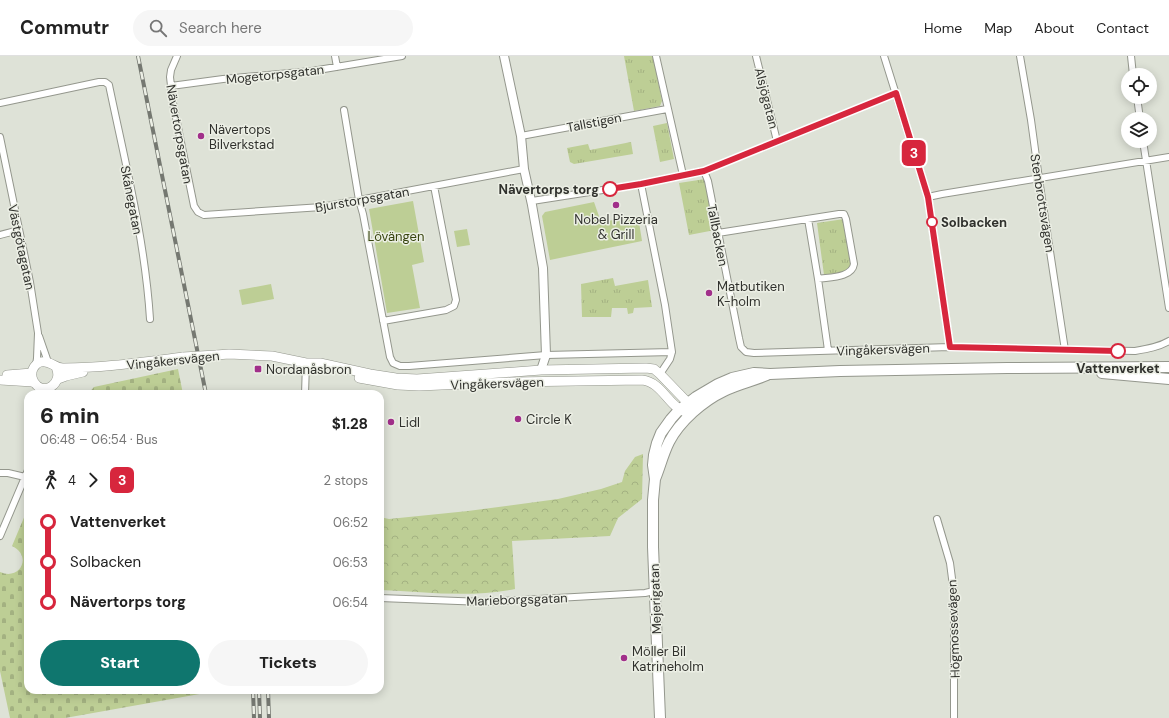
<!DOCTYPE html>
<meta charset="utf-8">
<style>
body{margin:0;font-family:"DM Sans",sans-serif;background:#f6f6f6;color:#222;height:100vh;display:flex;flex-direction:column;font-size:15px;white-space:nowrap}
*{box-sizing:border-box;margin:0}
p{font-size:13px;color:#767676}
.icon{flex:none;width:22px;height:22px;fill:none;stroke:currentColor;stroke-width:2;stroke-linecap:round;stroke-linejoin:round}
.map{position:relative;flex:1;overflow:hidden}
.details{position:absolute;left:24px;top:334px;width:360px;height:304px;display:flex;flex-direction:column;background:#fff;border-radius:12px;box-shadow:0 2px 10px #0003}
.details>*{flex:none}
.badge{padding:0 8px;border-radius:6px;font-size:14px;line-height:26px}
.controls{position:absolute;left:1121px;top:12px;display:grid;gap:8px}
.controls a{display:grid;place-items:center;width:36px;height:36px;border-radius:50%;background:#fff;box-shadow:0 2px 10px #0003;font-size:20px}
.map>.badge{position:absolute;translate:-50% -50%;box-shadow:0 0 0 2px #fff}
.legs{display:flex;align-items:center;gap:6px;height:44px;padding:0 16px;font-size:13px}
.legs p{margin-inline-start:auto}
.overview{display:flex;align-items:center;justify-content:space-between;height:68px;padding:0 16px}
h1{font-size:22px;font-weight:800;line-height:30px}
.cta{display:flex;gap:8px;margin-top:auto;padding:8px 16px}
.cta a{flex:1;height:46px;border-radius:24px;background:#0f766e;color:#fff;font-size:16px;font-weight:800;line-height:46px;text-align:center}
.cta a+a{background:#f6f6f6;color:#222}
ul{padding:0 16px;list-style:none}
li{display:flex;align-items:center;gap:14px;height:40px;font-size:15px}
li i{display:grid;place-items:center;width:6px;height:100%;margin:0 5px;background:currentColor}
li i::after{content:'';width:10px;height:10px;margin:-5px;border:3px solid;border-radius:50%;background:#fff}
li p{margin-inline-start:auto}
li:first-child i{background:linear-gradient(#0000 50%,currentColor 0)}
li:last-child i{background:linear-gradient(currentColor 50%,#0000 0)}
header{display:flex;align-items:center;gap:24px;box-sizing:border-box;height:56px;padding:0 20px;background:#fff;border-bottom:1px solid #e0e0e0}
header strong{font-size:19px}
nav{display:flex;gap:22px;margin-inline-start:auto;font-size:14px}
.search{width:280px;height:36px;background:#f6f6f6;display:flex;align-items:center;gap:10px;box-sizing:border-box;padding:0 14px;border-radius:22px;color:#767676;font-size:15px}
.map>svg:first-child{display:block}
</style>
<header>
<strong>Commutr</strong>
<div class="search"><svg class="icon" aria-label="search" viewBox="0 0 24 24"><circle cx="10" cy="10" r="6"/><path d="M15 15l6 6"/></svg>Search here</div>
<nav><a>Home</a><a>Map</a><a>About</a><a>Contact</a></nav>
</header>
<div class="map">
<svg width="1169" height="662" viewBox="0 0 1169 662">
<defs>
<pattern id="grass-tufts" width="24" height="20" patternUnits="userSpaceOnUse"><rect width="24" height="20" fill="#bdce95"/><path d="M3 7l-1-3M5 7V3M7 7l1-3M15 17l-1-3M17 17v-4M19 17l1-3" fill="none" stroke="#a3b181"/></pattern>
<pattern id="forest-crowns" width="20" height="18" patternUnits="userSpaceOnUse"><rect width="20" height="18" fill="#bdce95"/><path d="M2 6a3 3 0 1 1 6 0M12 15a3 3 0 1 1 6 0" fill="none" stroke="#a3b181"/></pattern>
<pattern id="cemetery-stones" width="16" height="16" patternUnits="userSpaceOnUse"><rect width="16" height="16" fill="#bdce95"/><path d="M2 7V4a2 2 0 0 1 4 0v3zM10 15v-3a2 2 0 0 1 4 0v3z" fill="#a3b181"/></pattern>
</defs>
<rect width="100%" height="100%" fill="#dee2d7"/>
<!-- grass -->
<path fill="url(#grass-tufts)" d="M624,0H653L662,45L660,50L634,55Z
M667,67L674,103L660,106L653,70Z
M631,86L633,98L574,108L570,106L567,92L588,88L590,94Z
M705,123L715,174L689,179L679,127Z
M844,163L852,215L824,219L817,167Z
M613,222L615,230L648,224L652,251L634,252L633,257L628,258L627,252H612L611,261H582L581,228Z"/>
<!-- forest -->
<path fill="url(#forest-crowns)" d="M643,398L642,443L618,462L610,480L512,485L515,533C471,542 425,536 380,534V461L389,463L468,455L558,443L601,433L622,426L625,415L635,401Z"/>
<!-- cemetery -->
<path fill="url(#cemetery-stones)" d="M178,313L183,338H88L94,331Z
M28,452V634H222L65,662H10L0,615V516C20,525 33,500 12,490Z"/>
<!-- green -->
<path fill="#bdce95" d="M413,145L424,206L412,209L420,252L387,257L369,153Z
M594,146L601,166L638,160L642,185L550,204L542,160L545,156Z
M467,173L470,189L457,191L454,175Z
M271,228L274,243L242,249L239,234Z"/>
<g fill="none" stroke-linecap="round" stroke-linejoin="round">
<!-- minor casing -->
<g stroke="#94978d" stroke-width="8">
<path id="minor" d="M177,0L171,14L170,21L173,47L194,150L198,156L204,159L322,151L524,113
M335,0L337,11
M656,0L683,119
M756,0L777,85
M884,0L928,141L950,291
M1020,0L1031,64L1039,123L1065,294
M1131,0L1133,19
M171,30L223,23L312,15L402,0
M1137,41L1140,63
M0,47L99,26H105L109,29C125,106 145,184 150,263
M344,54L359,144L363,158L390,301L393,307L400,310H409L546,299L672,296
M521,80L667,53
M0,81L30,226L38,277L37,302L36,310
M1143,85L1169,252
M704,115L708,125L739,282L741,291L746,296L754,297L950,291L1135,295C1147,293 1159,291 1169,285
M641,128L665,249L672,296L670,303L660,318
M928,141L942,138L1169,101
M532,145L641,128L704,115L896,37
M808,163L818,223L828,294
M718,177L839,158H844L846,163L854,208C852,222 829,221 818,223
M0,179L19,174
M383,265L446,254L454,250L456,244L434,130
M39,280L48,306
M305,338L306,307
M0,417H8L25,421
M937,463L950,507L954,538V662
M0,480L28,414
M380,542L484,546L610,539L645,537L654,535"/>
</g>
<!-- tertiary casing -->
<g stroke="#94978d" stroke-width="10">
<path id="tertiary" d="M504,0L521,80L524,113L532,149L543,212L546,299L541,314"/>
</g>
<!-- secondary casing -->
<g stroke="#94978d" stroke-width="10">
<path id="secondary" d="M216,299L229,298L272,300L306,307H320L370,318L396,322L417,323L541,314L646,312L654,313L660,318L688,347L690,354
M56,311C64,328 43,341 34,326C29,318 33,308 41,306C51,304 55,313 64,312C104,312 143,306 183,301
M7,319L32,317
M359,322L398,329L419,330L512,326L642,324C662,326 668,350 685,356
M58,323L66,320L83,316
M0,324L33,326L34,327"/>
</g>
<!-- primary casing -->
<g stroke="#94978d" stroke-width="12">
<path id="primary" d="M1102,317L1169,323
M655,423C660,411 663,398 669,386C680,365 703,345 724,335C738,328 753,325 767,319
M660,662L653,491V444L655,423L653,409L654,399L657,387L661,377L671,363L679,354L696,341L718,328L732,322L754,317L770,318L840,315L1007,312L1169,311"/>
</g>
<!-- minor -->
<use href="#minor" stroke="#fff" stroke-width="6"/>
<!-- tertiary -->
<use href="#tertiary" stroke="#fff" stroke-width="8"/>
<!-- secondary -->
<use href="#secondary" stroke="#fff" stroke-width="9"/>
<!-- primary -->
<use href="#primary" stroke="#fff" stroke-width="10"/>
<!-- rail casing -->
<g stroke="#757871" stroke-width="4">
<path id="rail" d="M138,0L206,338
M253,634L254,662
M259,634L260,662
M268,634L269,662"/>
</g>
<!-- rail -->
<use href="#rail" stroke="#ecefe5" stroke-width="2.5" stroke-dasharray="8" stroke-linecap="butt"/>
<!-- secondary-bridge casing -->
<g stroke="#94978d" stroke-width="10" stroke-linecap="butt">
<path id="secondary-bridge" d="M183,301L216,299"/>
</g>
<!-- secondary-bridge -->
<use href="#secondary-bridge" stroke="#fff" stroke-width="9"/>
</g>
<g fill="none" stroke-linecap="round" stroke-linejoin="round">
<!-- line-1 casing -->
<g stroke="#fff" stroke-width="9">
<path id="line-1" d="M610,133L641,128L704,115L896,37L928,141L950,291L1118,295"/>
</g>
<!-- line-1 -->
<use href="#line-1" stroke="#d7263d" stroke-width="6"/>
</g>
<!-- markers -->
<g fill="#a12f8a" stroke="#ecefe5" stroke-width="1.5">
<circle cx="201" cy="80" r="4"/>
<circle cx="616" cy="149" r="4"/>
<circle cx="709" cy="237" r="4"/>
<rect x="254" y="309" width="8" height="8" rx="2"/>
<circle cx="518" cy="363" r="4"/>
<circle cx="391" cy="366" r="4"/>
<circle cx="624" cy="602" r="4"/>
</g>
<g fill="#fff" stroke="#d7263d" stroke-width="2">
<circle cx="610" cy="133" r="7"/>
<circle cx="932" cy="166" r="5"/>
<circle cx="1118" cy="295" r="7"/>
</g>
<g text-anchor="middle" stroke-width="3" stroke-linejoin="round" paint-order="stroke">
<!-- street labels -->
<g font-size="13" fill="#30312d" stroke="#ecefe5">
<text transform="translate(275 18) rotate(-6)" y="5">Mogetorpsgatan</text>
<text transform="translate(767 42) rotate(76)" y="5">Alsjögatan</text>
<text transform="translate(594 66) rotate(-11)" y="5">Tallstigen</text>
<text transform="translate(180 78) rotate(80)" y="5">Nävertorpsgatan</text>
<text transform="translate(362 143) rotate(-10)" y="5">Bjurstorpsgatan</text>
<text transform="translate(132 144) rotate(79)" y="5">Skånegatan</text>
<text transform="translate(1043 147) rotate(81)" y="5">Stenbrottsvägen</text>
<text transform="translate(718 179) rotate(79)" y="5">Tallbacken</text>
<text transform="translate(22 191) rotate(78)" y="5">Västgötagatan</text>
<text transform="translate(883 293) rotate(-2)" y="5">Vingåkersvägen</text>
<text transform="translate(173 304) rotate(-6)" y="5">Vingåkersvägen</text>
<text transform="translate(497 327) rotate(-2)" y="5">Vingåkersvägen</text>
<text transform="translate(517 543) rotate(-2)" y="5">Marieborgsgatan</text>
<text transform="translate(655 543) rotate(-92)" y="5">Mejerigatan</text>
<text transform="translate(953 573) rotate(-92)" y="5">Högmossevägen</text>
</g>
<!-- poi labels -->
<g font-size="13" fill="#30312d" stroke="#ecefe5" text-anchor="start">
<text x="209" y="78">Nävertops<tspan x="209" dy="15">Bilverkstad</tspan></text>
<text x="616" y="168" text-anchor="middle">Nobel Pizzeria<tspan x="616" dy="15">&amp; Grill</tspan></text>
<text x="717" y="235">Matbutiken<tspan x="717" dy="15">K-holm</tspan></text>
<text x="266" y="318">Nordanåsbron</text>
<text x="526" y="368">Circle K</text>
<text x="399" y="371">Lidl</text>
<text x="632" y="600">Möller Bil<tspan x="632" dy="15">Katrineholm</tspan></text>
</g>
<!-- stop labels -->
<g font-size="13" font-weight="bold" fill="#30312d" stroke="#ecefe5" text-anchor="end">
<text x="599" y="138">Nävertorps torg</text>
<text x="941" y="171" text-anchor="start">Solbacken</text>
<text x="1118" y="317" text-anchor="middle">Vattenverket</text>
</g>
<!-- park labels -->
<g font-size="13" fill="#37440e" stroke="#ecefe5">
<text x="396" y="185">Lövängen</text>
</g>
</g>
</svg>
<div class="controls">
<a><svg class="icon" aria-label="locate" viewBox="0 0 24 24"><circle cx="12" cy="12" r="6"/><path d="M12 2v4M12 18v4M2 12h4M18 12h4"/></svg></a>
<a><svg class="icon" aria-label="layers" viewBox="0 0 24 24"><path d="M12 4l9 5-9 5-9-5zM3 14l9 5 9-5"/></svg></a>
</div>
<b class="badge" style="left:914px;top:97px;background:#d7263d;color:#fff">3</b>
<section class="details">
<div class="overview"><div><h1>6 min</h1><p>06:48 – 06:54 · Bus</p></div><b>$1.28</b></div>
<div class="legs"><svg class="icon" aria-label="walk" viewBox="0 0 24 24"><circle cx="13" cy="4" r="2"/><path d="M13 8l-2 6 4 7M11 14l-3 7M7 12l3-4h3l4 4"/></svg>4<svg class="icon" aria-label="forward" viewBox="0 0 24 24"><path d="M9 5l7 7-7 7"/></svg><b class="badge" style="background:#d7263d;color:#fff">3</b><p>2 stops</p></div>
<ul>
<li><i style="color:#d7263d"></i><b>Vattenverket</b><p>06:52</p></li>
<li><i style="color:#d7263d"></i><span>Solbacken</span><p>06:53</p></li>
<li><i style="color:#d7263d"></i><b>Nävertorps torg</b><p>06:54</p></li>
</ul>
<div class="cta"><a>Start</a><a>Tickets</a></div>
</section>
</div>
